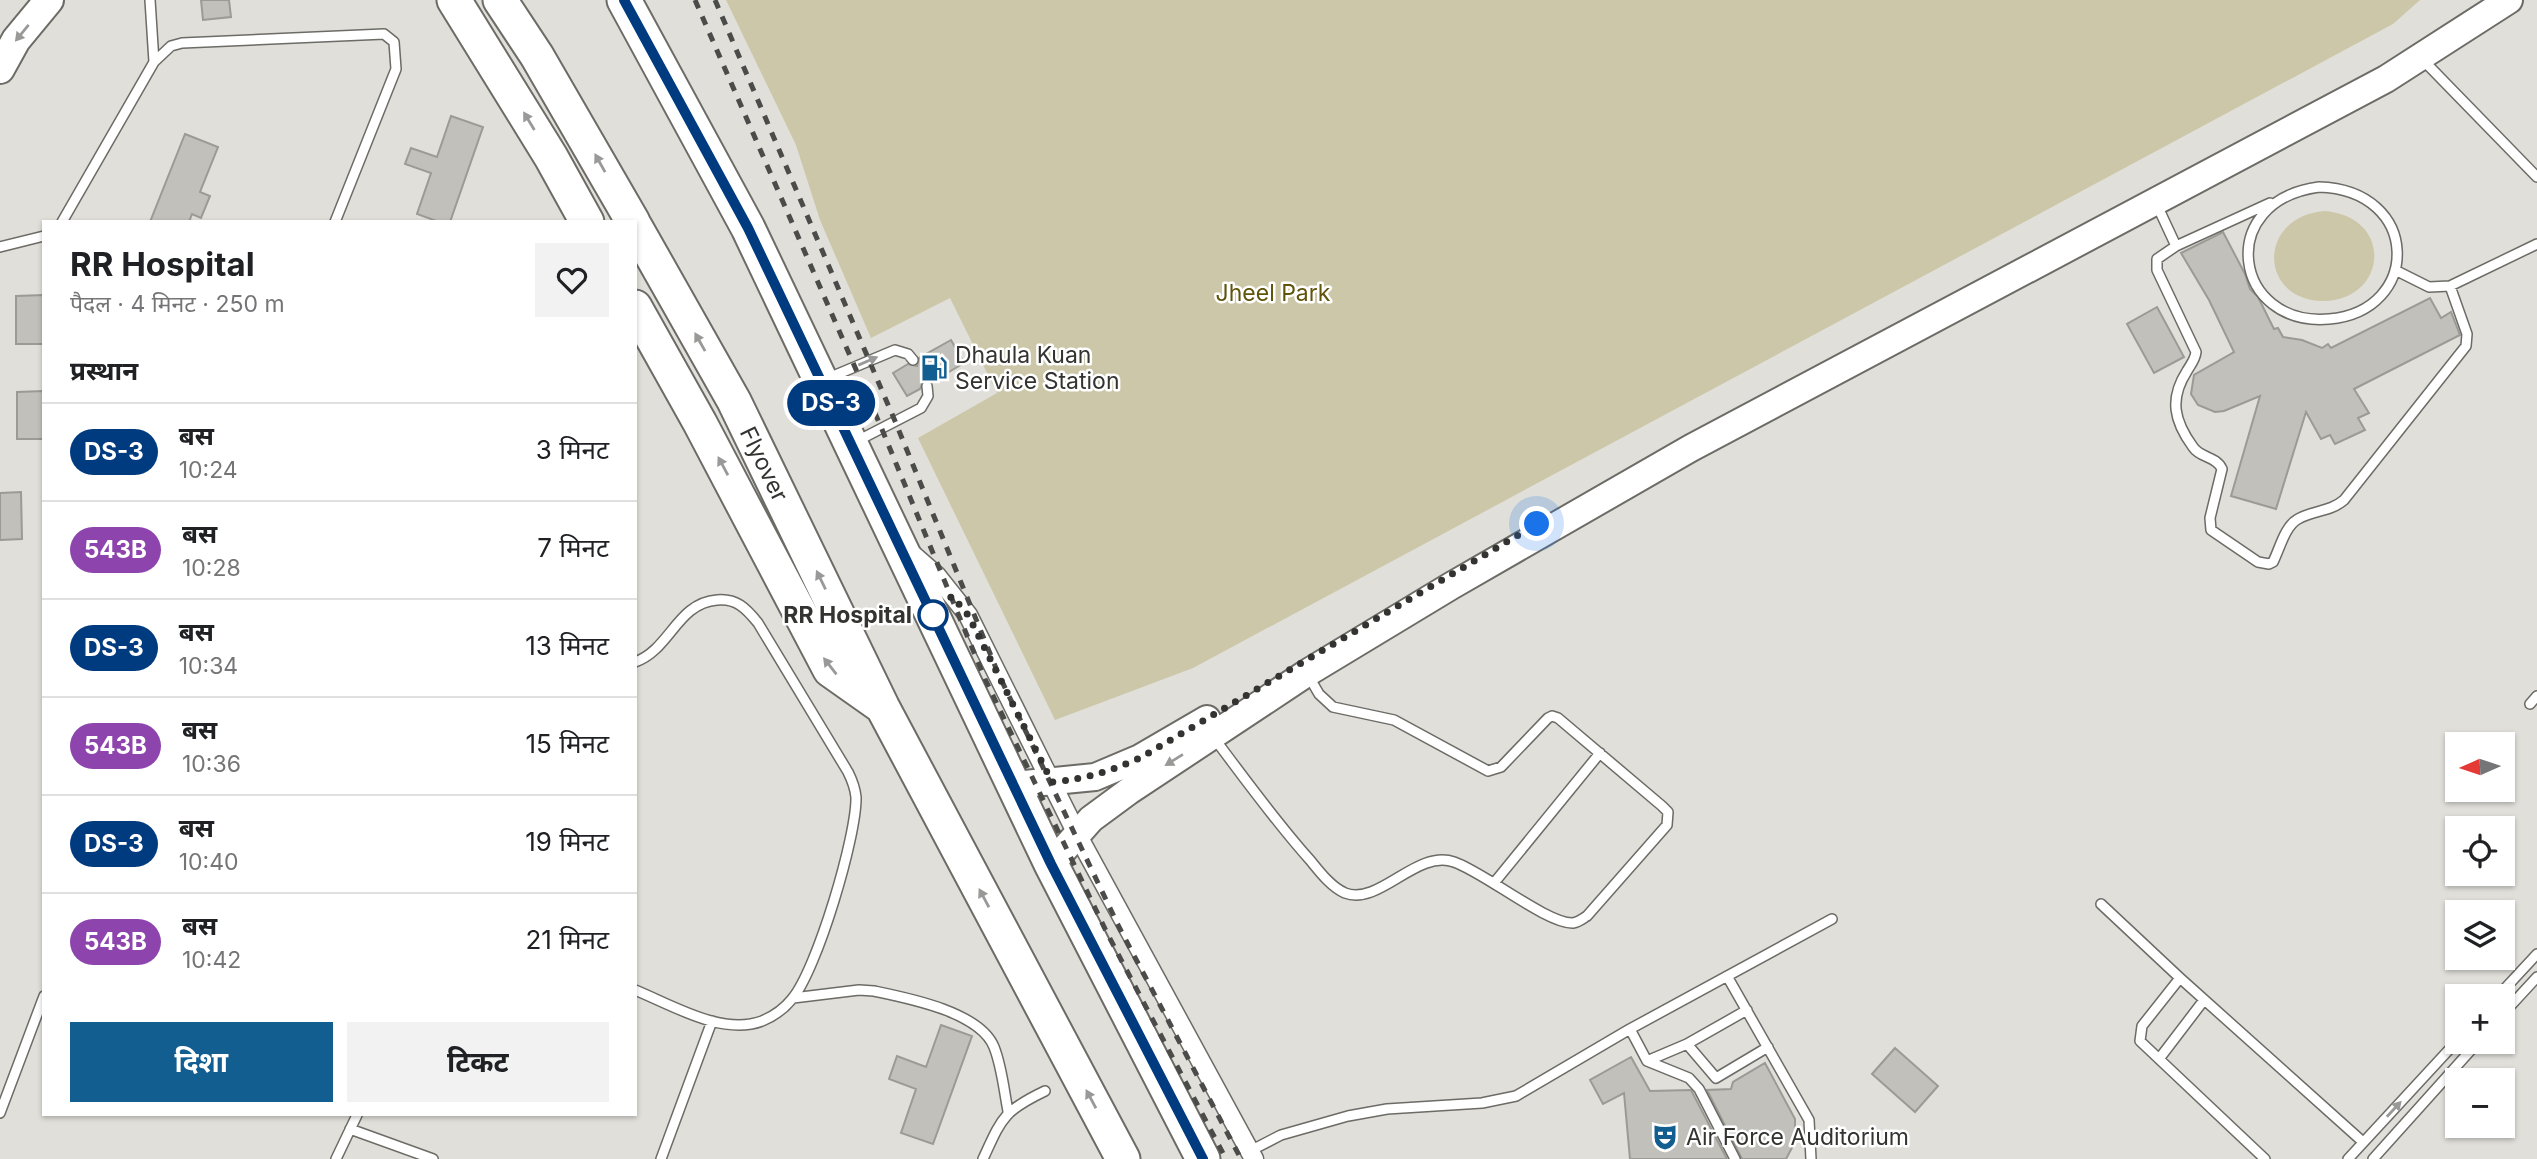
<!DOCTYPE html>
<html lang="hi">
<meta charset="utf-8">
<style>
body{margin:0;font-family:Inter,"Noto Sans Devanagari",sans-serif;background:#f2f2f2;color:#202124;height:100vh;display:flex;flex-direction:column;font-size:26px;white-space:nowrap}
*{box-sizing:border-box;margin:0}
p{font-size:23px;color:#757577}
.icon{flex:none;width:38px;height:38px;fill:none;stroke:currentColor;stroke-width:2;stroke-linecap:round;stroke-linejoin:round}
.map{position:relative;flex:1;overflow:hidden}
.details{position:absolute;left:42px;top:220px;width:595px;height:896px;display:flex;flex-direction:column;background:#fff;border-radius:0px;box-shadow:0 2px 5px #0004}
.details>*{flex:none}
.badge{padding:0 14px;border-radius:23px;font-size:24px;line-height:46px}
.needle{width:46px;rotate:267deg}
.controls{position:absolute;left:2445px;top:732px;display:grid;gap:14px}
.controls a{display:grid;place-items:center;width:70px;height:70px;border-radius:0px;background:#fff;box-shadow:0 2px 5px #0004;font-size:35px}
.you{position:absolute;width:35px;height:35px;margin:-18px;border:5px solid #fff;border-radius:50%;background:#1a73e8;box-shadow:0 0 0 10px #1a73e833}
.map>.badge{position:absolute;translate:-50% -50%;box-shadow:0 0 0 4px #fff}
h2{padding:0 28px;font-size:26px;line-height:63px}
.round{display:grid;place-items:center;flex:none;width:74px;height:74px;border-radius:0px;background:#f2f2f2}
.summary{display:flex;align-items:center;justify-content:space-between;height:119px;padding:0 28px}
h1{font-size:33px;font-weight:700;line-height:52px}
.action{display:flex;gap:14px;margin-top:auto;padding:14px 28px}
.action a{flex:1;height:80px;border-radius:0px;background:#125e91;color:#fff;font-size:28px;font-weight:700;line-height:80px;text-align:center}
.action a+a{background:#f2f2f2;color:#202124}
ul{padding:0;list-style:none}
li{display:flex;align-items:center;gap:21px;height:98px;padding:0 28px;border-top:2px solid #e0e0e0}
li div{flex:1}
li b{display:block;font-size:26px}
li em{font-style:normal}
li .badge{min-width:77px;font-weight:700;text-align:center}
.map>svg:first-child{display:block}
</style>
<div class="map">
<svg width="2537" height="1159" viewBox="0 0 2537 1159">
<rect width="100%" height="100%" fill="#e0dfda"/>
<!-- green -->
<path fill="#ccc7a8" d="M726,0H2420L2393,24L1193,668L1055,720L918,438L997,393L950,298L871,338L820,220L796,145Z
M2325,211C2395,217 2387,301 2323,301C2258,300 2257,216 2325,211Z"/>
<!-- building -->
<path fill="#c1c0ba" stroke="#9b9a95" stroke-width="2" d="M201,0H229L231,17L203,20Z
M451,116L483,127L450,222H439L417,214L431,173L405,164L411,148L437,157Z
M185,134L218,147L200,192L210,196L201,218L192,214L189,222H150Z
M2223,232L2245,274L2250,289L2258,297L2274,329L2278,328L2283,337L2302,340L2322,348L2328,344L2331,348L2430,298L2441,318L2451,312L2460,335L2354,389L2369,413L2358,418L2365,430L2335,444L2330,435L2321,439L2306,412L2276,509L2231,496L2260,396L2224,411L2215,412L2198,405L2191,394L2194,375L2234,352L2209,300L2181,253Z
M44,295V344H16V296Z
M2157,307L2184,357L2154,373L2127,324Z
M951,340L964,363L932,382L924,380L920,389L907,396L893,373L908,364L917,366L919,358Z
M44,391V439H17V392Z
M21,492L22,539L0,540V493Z
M941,1025L972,1036L933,1144L901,1133L916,1089L889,1079L897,1056L926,1067Z
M1895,1048L1938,1086L1915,1112L1872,1074Z
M1631,1057L1650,1091L1691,1090L1727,1159H1630L1624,1093L1603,1104L1590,1080Z
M1765,1063L1795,1119V1142L1786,1159H1742L1707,1090L1731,1089L1733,1082Z"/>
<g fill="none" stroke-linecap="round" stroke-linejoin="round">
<!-- lane casing -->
<g stroke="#6c6b66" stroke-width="12">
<path id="lane" d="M150,0L154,62
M2422,59L2537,177
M2319,187C2421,190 2422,311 2329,319C2233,327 2214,201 2319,187Z
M2156,203L2176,246L2270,203
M62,222L154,62L171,46L182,43L384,34L394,42L396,69L335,222
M2176,246L2157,259V270L2196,352C2195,360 2191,364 2187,371C2169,399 2174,421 2193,447C2200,458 2216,456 2222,469L2210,518L2211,530L2258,562L2269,564L2273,562C2280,548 2285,526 2298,519C2314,510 2330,512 2344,500L2466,346L2467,334L2450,286
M0,247L44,236
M2395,270L2429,287L2450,286L2537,244
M826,379L895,350L908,354L913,360
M857,441L921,408L928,396L927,386
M635,662C670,650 677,603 717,600C736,598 746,608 758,623L848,772C852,780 855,787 856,797C857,835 817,970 792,999C784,1009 774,1016 762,1021C722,1036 672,1005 635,990
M2530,704L2537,696
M1214,738C1245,779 1275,821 1310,860C1319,871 1331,887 1345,893C1380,906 1416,849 1454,862C1484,872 1547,924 1573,923C1579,922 1582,919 1587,916L1667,825L1668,812L1662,806L1558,718L1552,716L1548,718L1501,767L1488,771L1394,720L1333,707L1319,694L1308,675
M1494,883L1600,753
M2101,904L2180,978L2363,1142
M1727,976L1809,1120L1811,1159
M2180,978L2142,1026L2140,1041L2265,1159
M2498,996L2537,954
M793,998L859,990L874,991C908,998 980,1012 994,1047C1002,1067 1004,1091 1008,1111
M2502,1015L2537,977
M1630,1029L1647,1061L1689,1078L1699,1089L1735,1159
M1687,1044L1716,1078L1768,1047
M2159,1059L2204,1000
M1647,1061L1687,1044L1747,1010
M0,1113L44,996
M350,1129L433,1159
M1250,1151L1281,1135L1348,1116L1387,1109L1482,1103L1516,1096L1630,1029L1832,919
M336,1159L357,1115
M661,1159L712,1021
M983,1159C1002,1118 1003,1111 1045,1091
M2348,1159L2457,1041
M2373,1159L2479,1041"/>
</g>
<!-- street casing -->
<g stroke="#6c6b66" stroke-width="21">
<path id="street" d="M913,555L937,576L968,615L1078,836L1254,1159"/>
</g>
<!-- secondary casing -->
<g stroke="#6c6b66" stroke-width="30">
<path id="secondary" d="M1014,785L1095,777L1140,758L1207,719
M1051,864L1091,819L1129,791L1307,673L1451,586L1691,448L2386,79L2509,0"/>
</g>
<!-- primary casing -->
<g stroke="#6c6b66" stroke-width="32">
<path id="primary" d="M0,69L16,40L49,0"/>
</g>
<!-- highway casing -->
<g stroke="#6c6b66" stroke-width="37">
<path id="highway" d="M454,0L551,157L587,222
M500,0L537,56L633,222
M624,0L748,228L1051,864L1203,1159
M635,226L734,401L883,708L1123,1159
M635,307L700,423L830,670L881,706"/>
</g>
<!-- lane -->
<use href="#lane" stroke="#fff" stroke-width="9"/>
<!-- street -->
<use href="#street" stroke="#fff" stroke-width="18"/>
<!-- secondary -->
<use href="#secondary" stroke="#fff" stroke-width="26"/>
<!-- primary -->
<use href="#primary" stroke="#fff" stroke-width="28"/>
<!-- highway -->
<use href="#highway" stroke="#fff" stroke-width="33"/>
<!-- rail -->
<path stroke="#4b4b49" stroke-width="5" stroke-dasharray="9 9" stroke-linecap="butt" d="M695,0L881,427L985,679L1107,933L1226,1159
M715,0L895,421L998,673L1119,927L1241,1159"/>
</g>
<!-- one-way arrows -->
<defs><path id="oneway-solid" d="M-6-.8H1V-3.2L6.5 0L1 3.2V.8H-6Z" transform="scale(1.75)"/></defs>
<g fill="#999998">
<use href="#oneway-solid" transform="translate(22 33) rotate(129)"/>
<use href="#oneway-solid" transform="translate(529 121) rotate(-121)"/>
<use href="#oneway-solid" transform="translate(600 163) rotate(-119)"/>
<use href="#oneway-solid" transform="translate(700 342) rotate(-119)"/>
<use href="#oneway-solid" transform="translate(868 361) rotate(-23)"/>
<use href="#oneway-solid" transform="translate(723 466) rotate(-118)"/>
<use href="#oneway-solid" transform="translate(821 580) rotate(-116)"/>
<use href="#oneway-solid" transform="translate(830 666) rotate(-128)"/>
<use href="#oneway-solid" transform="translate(1174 760) rotate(148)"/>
<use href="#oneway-solid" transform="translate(984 898) rotate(-118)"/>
<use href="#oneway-solid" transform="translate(1091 1099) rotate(-118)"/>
<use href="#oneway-solid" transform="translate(2394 1109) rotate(-47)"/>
</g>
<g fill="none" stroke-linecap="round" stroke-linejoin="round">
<!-- line casing -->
<g stroke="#fff" stroke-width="16">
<path id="line" d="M624,0L748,228L1051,864L1203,1159"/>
</g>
<!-- line -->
<use href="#line" stroke="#003b80" stroke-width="10"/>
<!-- walk -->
<path stroke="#333331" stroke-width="7" stroke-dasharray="0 12.6" d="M933,615L952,596L968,615L1052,782C1085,779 1111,771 1140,758L1537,524"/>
</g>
<!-- icons -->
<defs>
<g id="fuel-bare" transform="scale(2.1)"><path d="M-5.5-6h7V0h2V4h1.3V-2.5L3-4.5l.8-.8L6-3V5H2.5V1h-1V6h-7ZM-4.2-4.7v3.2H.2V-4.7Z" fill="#125e91" stroke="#fff" stroke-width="2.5" paint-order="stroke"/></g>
<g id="theatre-bare" transform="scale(2.1)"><path d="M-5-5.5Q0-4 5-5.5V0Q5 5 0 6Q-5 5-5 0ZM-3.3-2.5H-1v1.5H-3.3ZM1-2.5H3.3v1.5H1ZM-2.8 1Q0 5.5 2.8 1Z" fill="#125e91" stroke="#fff" stroke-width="2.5" paint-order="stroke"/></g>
</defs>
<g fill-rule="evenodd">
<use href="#fuel-bare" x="934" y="368"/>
<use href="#theatre-bare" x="1665" y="1137"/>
</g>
<!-- markers -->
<circle fill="#fff" stroke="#003b80" stroke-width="3.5" cx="933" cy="615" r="14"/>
<g text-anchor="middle" stroke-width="5" stroke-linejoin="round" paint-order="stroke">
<!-- park labels -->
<g font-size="23" fill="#60540c" stroke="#fff">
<text x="1273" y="301">Jheel Park</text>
</g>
<!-- poi labels -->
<g font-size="23" fill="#333331" stroke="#fff" text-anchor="start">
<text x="955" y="363">Dhaula Kuan<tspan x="955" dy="26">Service Station</tspan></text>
<text x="1686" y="1145">Air Force Auditorium</text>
</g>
<!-- street labels -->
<g font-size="23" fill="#333331" stroke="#fff">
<text transform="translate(764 464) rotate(64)" y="8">Flyover</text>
</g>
<!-- stop labels -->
<g font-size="23" font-weight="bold" fill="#333331" stroke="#fff" text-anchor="end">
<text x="912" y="623">RR Hospital</text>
</g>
</g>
</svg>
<div class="controls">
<a><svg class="needle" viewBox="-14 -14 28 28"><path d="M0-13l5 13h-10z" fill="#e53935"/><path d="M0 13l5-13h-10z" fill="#757577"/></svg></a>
<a><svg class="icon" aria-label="locate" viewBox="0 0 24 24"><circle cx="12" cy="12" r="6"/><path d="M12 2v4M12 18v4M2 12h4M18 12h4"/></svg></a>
<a><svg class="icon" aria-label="layers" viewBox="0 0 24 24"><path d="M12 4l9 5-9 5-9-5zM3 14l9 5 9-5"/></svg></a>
<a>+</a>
<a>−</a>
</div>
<div class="you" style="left:1537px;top:524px"></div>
<b class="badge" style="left:831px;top:403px;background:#003b80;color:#fff">DS-3</b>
<section class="details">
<div class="summary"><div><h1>RR Hospital</h1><p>पैदल · 4 मिनट · 250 m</p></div><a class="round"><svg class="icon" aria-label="heart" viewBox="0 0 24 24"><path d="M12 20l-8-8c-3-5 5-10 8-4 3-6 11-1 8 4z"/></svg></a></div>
<h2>प्रस्थान</h2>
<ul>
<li><span class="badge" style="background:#003b80;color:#fff">DS-3</span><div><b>बस</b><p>10:24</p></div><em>3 मिनट</em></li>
<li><span class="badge" style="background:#8e44ad;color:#fff">543B</span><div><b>बस</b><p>10:28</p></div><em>7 मिनट</em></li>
<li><span class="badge" style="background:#003b80;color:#fff">DS-3</span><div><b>बस</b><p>10:34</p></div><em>13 मिनट</em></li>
<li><span class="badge" style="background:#8e44ad;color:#fff">543B</span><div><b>बस</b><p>10:36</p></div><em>15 मिनट</em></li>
<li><span class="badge" style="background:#003b80;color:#fff">DS-3</span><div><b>बस</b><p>10:40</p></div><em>19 मिनट</em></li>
<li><span class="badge" style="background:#8e44ad;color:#fff">543B</span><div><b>बस</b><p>10:42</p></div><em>21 मिनट</em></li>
</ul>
<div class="action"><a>दिशा</a><a>टिकट</a></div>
</section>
</div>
